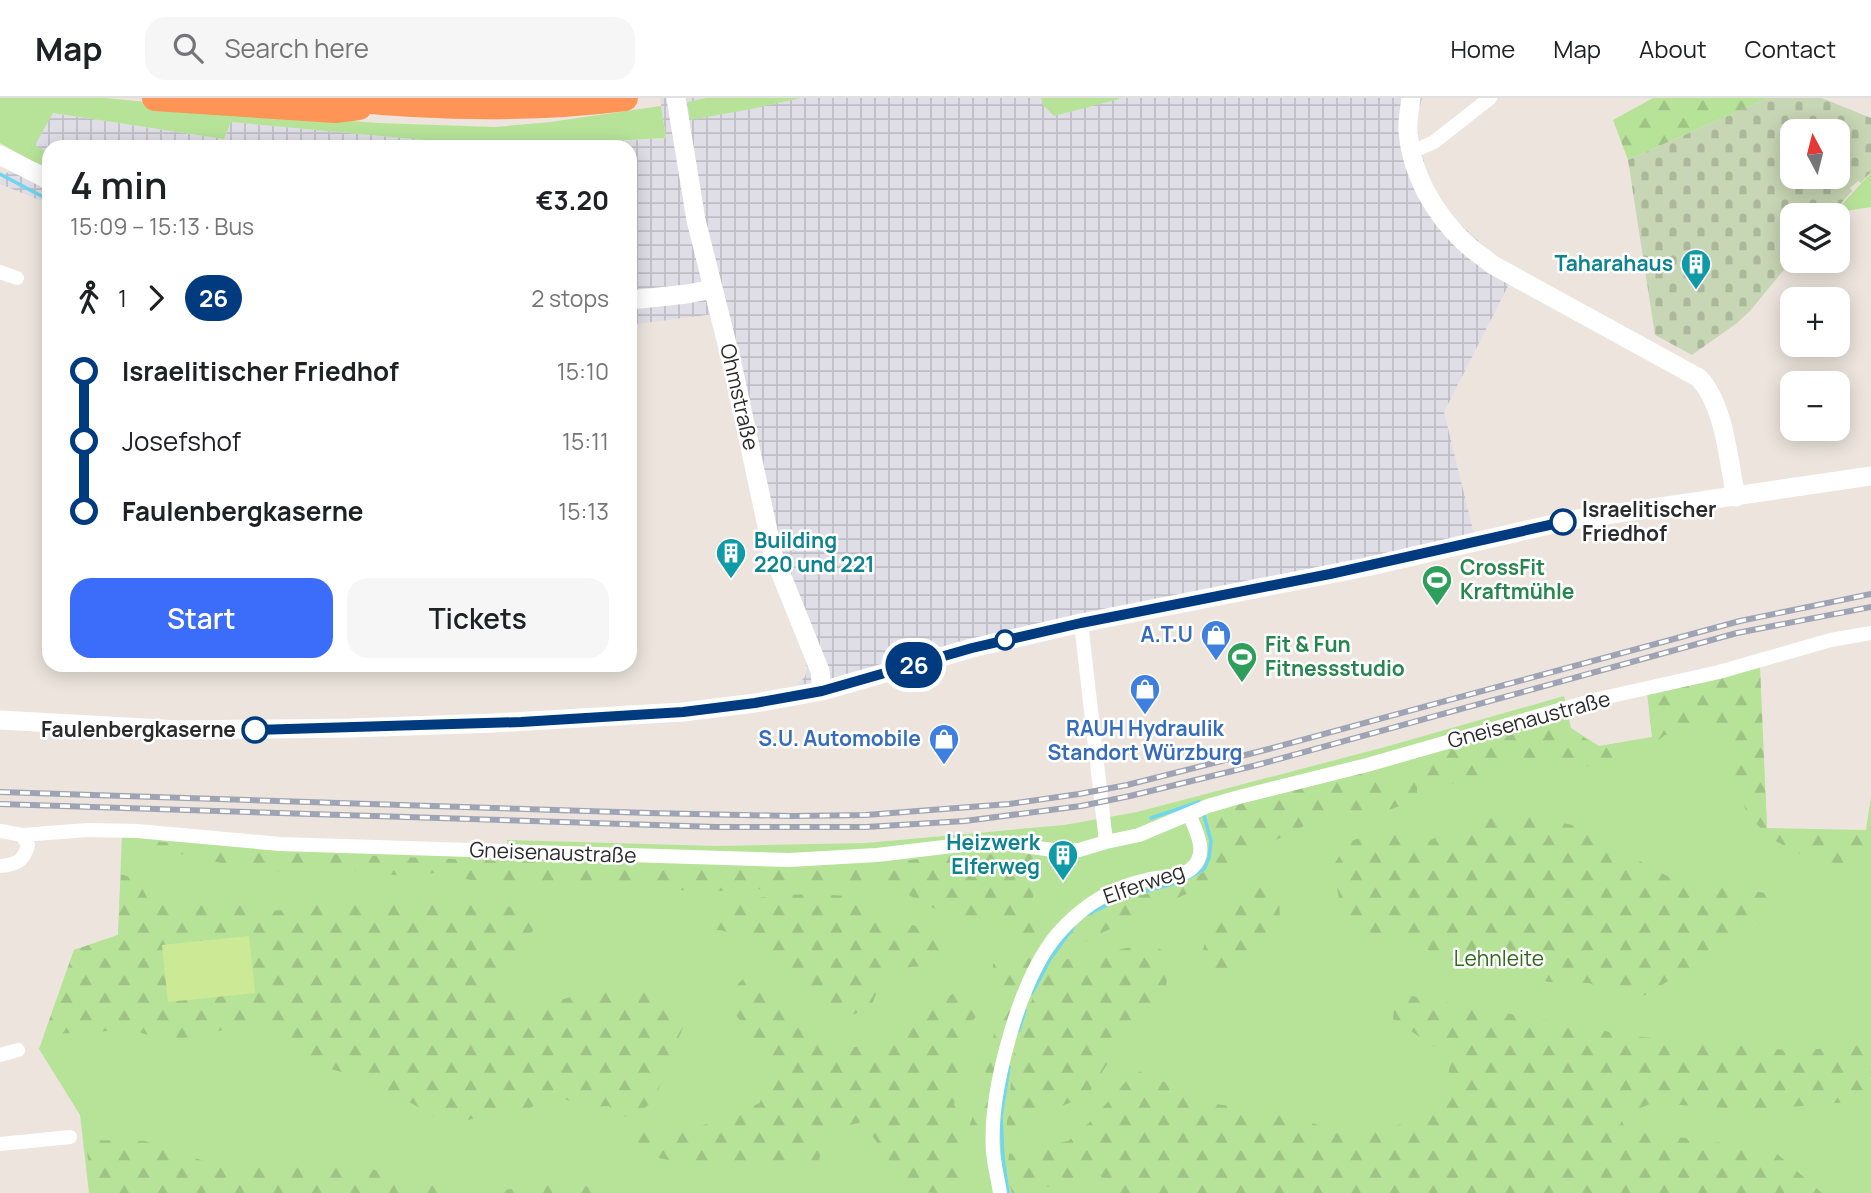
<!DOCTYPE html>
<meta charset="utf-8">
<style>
body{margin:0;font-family:Manrope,sans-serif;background:#f6f6f6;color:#202124;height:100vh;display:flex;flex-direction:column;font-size:26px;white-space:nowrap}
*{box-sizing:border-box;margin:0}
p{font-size:23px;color:#757577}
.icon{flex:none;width:38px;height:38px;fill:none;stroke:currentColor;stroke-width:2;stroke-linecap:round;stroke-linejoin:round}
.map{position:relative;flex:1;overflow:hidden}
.side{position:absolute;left:42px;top:42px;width:595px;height:532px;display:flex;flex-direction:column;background:#fff;border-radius:21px;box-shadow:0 4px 18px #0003}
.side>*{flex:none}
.badge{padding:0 14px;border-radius:23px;font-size:24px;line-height:46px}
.needle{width:46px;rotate:353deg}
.tools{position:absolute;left:1780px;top:21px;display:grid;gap:14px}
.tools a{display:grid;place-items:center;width:70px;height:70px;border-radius:14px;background:#fff;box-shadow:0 4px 18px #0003;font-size:35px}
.map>.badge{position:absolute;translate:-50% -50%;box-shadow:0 0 0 4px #fff}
.legs{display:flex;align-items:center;gap:10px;height:77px;padding:0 28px;font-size:23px}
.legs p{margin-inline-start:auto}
.head{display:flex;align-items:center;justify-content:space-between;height:119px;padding:0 28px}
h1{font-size:38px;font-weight:600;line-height:52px}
.button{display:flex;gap:14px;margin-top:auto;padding:14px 28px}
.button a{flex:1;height:80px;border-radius:21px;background:#3c6cfa;color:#fff;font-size:28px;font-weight:600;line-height:80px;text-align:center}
.button a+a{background:#f6f6f6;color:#202124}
ul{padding:0 28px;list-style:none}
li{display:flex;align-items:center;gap:24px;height:70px;font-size:26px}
li i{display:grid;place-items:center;width:10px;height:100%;margin:0 9px;background:currentColor}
li i::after{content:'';width:18px;height:18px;margin:-9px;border:5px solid;border-radius:50%;background:#fff}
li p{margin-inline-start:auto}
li:first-child i{background:linear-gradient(#0000 50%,currentColor 0)}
li:last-child i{background:linear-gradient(currentColor 50%,#0000 0)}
header{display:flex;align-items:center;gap:42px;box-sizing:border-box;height:98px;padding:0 35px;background:#fff;border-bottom:2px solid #e0e0e0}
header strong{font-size:33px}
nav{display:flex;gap:38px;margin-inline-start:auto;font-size:24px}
.search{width:490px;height:63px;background:#f6f6f6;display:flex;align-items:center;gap:18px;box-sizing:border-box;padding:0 24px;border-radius:21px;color:#757577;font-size:26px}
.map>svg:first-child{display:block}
</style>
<header>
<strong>Map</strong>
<div class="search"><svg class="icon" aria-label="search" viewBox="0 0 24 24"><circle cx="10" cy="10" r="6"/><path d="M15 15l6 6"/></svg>Search here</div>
<nav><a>Home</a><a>Map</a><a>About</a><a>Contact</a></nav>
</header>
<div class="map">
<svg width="1871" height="1095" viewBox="0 0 1871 1095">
<defs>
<pattern id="industrial-grid" width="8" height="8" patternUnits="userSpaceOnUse" patternTransform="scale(1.75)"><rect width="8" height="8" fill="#dfdde5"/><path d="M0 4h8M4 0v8" fill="none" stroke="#c0bec5"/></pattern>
<pattern id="forest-firs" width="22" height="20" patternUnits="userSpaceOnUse" patternTransform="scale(1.75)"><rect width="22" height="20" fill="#b7e399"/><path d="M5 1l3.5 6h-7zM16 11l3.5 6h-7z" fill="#9ec384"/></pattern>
<pattern id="cemetery-stones" width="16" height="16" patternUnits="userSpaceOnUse" patternTransform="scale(1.75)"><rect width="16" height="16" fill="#c7d6b4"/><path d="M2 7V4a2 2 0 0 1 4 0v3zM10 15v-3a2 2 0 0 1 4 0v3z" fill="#abb89b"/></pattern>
</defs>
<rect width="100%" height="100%" fill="#ede5dd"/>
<!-- industrial -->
<path fill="url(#industrial-grid)" d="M660,0H1422L1416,24L1427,77L1437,99L1452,119L1480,144L1509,186L1444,314L1476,444L859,582L797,587L805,579L807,571L806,560L714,216L630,227V49H523L666,40Z
M52,15L224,41L231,24L500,49H49V106L0,86V82L34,47Z"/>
<!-- green -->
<path fill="#b7e399" d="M0,0H105L324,21L378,25L495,29L550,24L661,8L666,40L500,49L231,24L224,41L53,15L35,47L49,55V70L26,60L0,45Z
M707,0H801L751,11L690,22L687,4Z
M1041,0H1119V1L1054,18L1043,7Z
M1871,75V109L1834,115Z
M1759,570L1767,731L1869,736L1871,726V1095H89L80,1017L39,951L74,852L118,837L122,736L508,757L507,742L717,748L866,745L1064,727L1137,714L1385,649L1564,598L1571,630L1599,648L1652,639Z"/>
<!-- forest -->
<path fill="url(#forest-firs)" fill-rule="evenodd" d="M1653,0H1768L1628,62L1613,22Z
M1760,568L1767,730L1866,732L1871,698V759L1847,773L1835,772L1818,766L1770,740L1747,716L1733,672L1727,647L1714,635L1706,630L1665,637L1655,645L1625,656L1608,668L1597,671L1572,664L1547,665L1533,660L1484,671L1481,682L1475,687L1454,686L1396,668L1393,664L1519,628L1529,633L1570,631L1599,649L1652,639L1647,595Z
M1361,672L1417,685V696L1411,704L1383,714L1361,717L1336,712L1248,756L1219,781L1095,838L1073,851L1064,852C1076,808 1129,801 1167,791C1181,787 1194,779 1207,772L1214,744L1208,715Z
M1524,717L1592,731L1636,761L1669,779L1713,788H1737L1768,796L1769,810L1757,830L1645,897L1626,902L1589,885L1548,884L1484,863L1460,864L1438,857L1411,843L1381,840L1356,827L1340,806L1333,768L1349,743L1398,731L1428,743L1476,722Z
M144,742L253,753L659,769L762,772L904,763L938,758L1039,755L1032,808L1035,818L1063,822L1056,833L1012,839L994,820H973L939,813L901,793L872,786L700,794L651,789L612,783L566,787L509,785L471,782L436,775L404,778L326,770L283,774L264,770L249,771L153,750L148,748Z
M121,776L138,782L151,807L252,808L267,813L298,811L309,800L518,809L540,814V825L509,859L500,872L503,886L509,898L527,907L549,905L589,894L621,890L643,889L665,897L678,912L683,929L654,1003L640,1013L628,1019L616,1016L609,1008L587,1009L567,1002L546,1003L518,1015L459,1023L433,1018L411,1005L381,993L374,981C356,976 324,973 310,961C300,953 293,941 285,931C245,922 217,936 178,941C165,943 149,936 136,934C105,931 74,935 44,937L74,852L118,837ZM249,838L168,904L163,847Z
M1273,786L1279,791L1280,828L1262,849L1245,857L1211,883L1200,876C1200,859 1209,821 1223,809C1235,797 1257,790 1273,786Z
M815,796L848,798L869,802L881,814L898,824L941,833L945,839L947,868L936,874C916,863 902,870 882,881L871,909C857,916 835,926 824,908C821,904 819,897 817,892C811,889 803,886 797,882C770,866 744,829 709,832L706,828L707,823L720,809L750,801L780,797Z
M1042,843L1044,847L995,970L986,1037C956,1056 967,1066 957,1095C946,1095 929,1095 918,1094C905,1089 873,1038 863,1024L823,1033L819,1064C779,1070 739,1069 700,1065C684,1064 667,1063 652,1058C639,1053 629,1047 619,1039L620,1035C654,1035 688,1032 720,1023C733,1019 746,1010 760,1005L768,963L751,936L731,911L737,887L745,879L804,929L825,941L846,950L868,948L964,889L977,891L982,896V913L972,923L954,1006L963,1030L969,1029C980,999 987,968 994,936C997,923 995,904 1005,894L1003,880L993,873V866L1021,855L1031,844Z
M1151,846L1165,854L1168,869L1165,899L1157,921L1126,939L1118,949L1087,998L1041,1016L1027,1027L1011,1044L1005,1045L1014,954L1033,899L1051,865L1081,858L1094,861L1121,851Z
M1406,897L1632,938L1797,953L1871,946V1002L1753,1012L1652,1005L1620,1019L1626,1032L1773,1052L1822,1095H1111L1098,1074L1027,1095H1012L1007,1073L1009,1056L1068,1043L1090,1024L1136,972L1215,1006L1289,1016L1349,1039L1410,1024L1446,990L1451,960L1393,921L1395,904Z
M86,1042L145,1043L210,1065L368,1070L457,1095H91Z
M583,1087L608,1095H473L537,1088Z"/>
<!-- cemetery -->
<path fill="url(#cemetery-stones)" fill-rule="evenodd" d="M1768,0H1822L1871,20V74L1861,85L1858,83L1850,90L1852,93L1831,117H1792V162L1750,213L1737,225L1692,257L1655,237L1628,62ZM1792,33H1838V79H1792Z"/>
<!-- pitch -->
<path fill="#ccea95" d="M249,838L255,895L168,904L162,847Z"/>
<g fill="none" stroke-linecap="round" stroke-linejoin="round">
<!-- stream -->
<path stroke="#70d5ef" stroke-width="3.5" d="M0,76L49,102
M1151,720L1199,704L1200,707
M1088,816L1124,799L1183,783L1204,771L1209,760L1211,743L1203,714
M1032,895L1050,861L1074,828
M1019,932L1025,912
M1008,1095L1003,1061L1001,1018L1009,969"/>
<!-- street -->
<path stroke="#fff" stroke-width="14" d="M1412,54L1434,44L1490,0
M0,174L17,180
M1081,525L1106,744
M0,733L22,737L88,732L137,733L280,746L789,762L877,757L969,746H1009L1053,752H1079L1106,744L1139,737L1208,708L1239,699L1367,667L1598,601L1719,574L1831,542L1871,535
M0,768C16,767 24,763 28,747L22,737
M0,957L18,952
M0,1046L70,1039
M1000,1095C998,1081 994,1067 993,1053C989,997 1016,897 1047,850C1060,830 1085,807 1106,797C1118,790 1132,785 1146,782C1160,778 1180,781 1192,770C1209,755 1196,733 1189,716"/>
<!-- secondary -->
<path stroke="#fff" stroke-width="19" d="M676,0L696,122L733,270L773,456L820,573L822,593
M1411,0C1410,10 1407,22 1408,33C1411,75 1433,114 1463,143C1472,152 1483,159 1493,167L1699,280C1725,308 1728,362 1736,399
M0,57L49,82
M630,202L687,196L713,191
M0,622L180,632L351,630L494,625L683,614L755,605L822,593L972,550L1081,525L1366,469L1571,422L1871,378"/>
<!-- highway -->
<path stroke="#fe9456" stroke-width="26" d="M155,0L335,12L359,9
M340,0C434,10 530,12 625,0"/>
<!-- rail casing -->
<g stroke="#9fa4b5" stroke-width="6">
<path id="rail" d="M0,694L649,715L792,718L866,717L1009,706L1079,696L1127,687L1265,652L1740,523L1871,496
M0,706L717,729H866L965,723L1081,708L1130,698L1257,667L1737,535L1871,509"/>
</g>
<!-- rail -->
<use href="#rail" stroke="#fff" stroke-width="3.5" stroke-dasharray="10" stroke-linecap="butt"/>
</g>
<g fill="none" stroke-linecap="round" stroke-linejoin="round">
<!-- line-1 casing -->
<g stroke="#fff" stroke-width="16">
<path id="line-1" d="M255,632L521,624L683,614L755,605L822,593L972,550L1081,525L1330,476L1563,424"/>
</g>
<!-- line-1 -->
<use href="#line-1" stroke="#003b80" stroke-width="10"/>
</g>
<!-- icons -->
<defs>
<g id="building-pin" transform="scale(1.575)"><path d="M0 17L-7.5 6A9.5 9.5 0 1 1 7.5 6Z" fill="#0f9aa8" stroke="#fff"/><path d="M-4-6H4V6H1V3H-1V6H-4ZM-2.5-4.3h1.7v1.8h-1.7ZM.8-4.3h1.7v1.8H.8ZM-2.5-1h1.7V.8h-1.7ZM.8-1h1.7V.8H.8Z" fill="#fff"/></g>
<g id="stadium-pin" transform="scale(1.575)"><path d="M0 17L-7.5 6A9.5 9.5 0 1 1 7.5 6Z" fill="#2e9e5b" stroke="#fff"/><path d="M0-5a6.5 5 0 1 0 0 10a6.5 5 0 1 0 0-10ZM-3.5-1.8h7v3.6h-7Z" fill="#fff"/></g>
<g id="shop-pin" transform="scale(1.575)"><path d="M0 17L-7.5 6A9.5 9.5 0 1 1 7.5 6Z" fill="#3f7fe0" stroke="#fff"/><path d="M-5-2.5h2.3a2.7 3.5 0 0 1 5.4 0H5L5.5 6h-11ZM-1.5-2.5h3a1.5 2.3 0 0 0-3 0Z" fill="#fff"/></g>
</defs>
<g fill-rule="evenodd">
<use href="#building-pin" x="1696" y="166"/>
<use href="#building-pin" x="731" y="455"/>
<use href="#stadium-pin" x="1437" y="482"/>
<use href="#shop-pin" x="1216" y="537"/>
<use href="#stadium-pin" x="1242" y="559"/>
<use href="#shop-pin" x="1145" y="591"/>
<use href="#shop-pin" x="944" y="641"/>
<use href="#building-pin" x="1063" y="757"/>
</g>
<!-- markers -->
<g fill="#fff" stroke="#003b80" stroke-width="3.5">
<circle cx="1563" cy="424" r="12"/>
<circle cx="1005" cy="542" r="9"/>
<circle cx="255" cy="632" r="12"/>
</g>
<g text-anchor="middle" stroke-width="5" stroke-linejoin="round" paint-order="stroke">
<!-- culture labels -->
<g font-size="21" font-weight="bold" fill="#0d838f" stroke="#fff" text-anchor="end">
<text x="1673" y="173">Taharahaus</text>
<text x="754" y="450" text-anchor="start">Building<tspan x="754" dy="24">220 und 221</tspan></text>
<text x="1040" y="752">Heizwerk<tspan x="1040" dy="24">Elferweg</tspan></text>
</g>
<!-- street labels -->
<g font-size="21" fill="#2b2b2b" stroke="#fff">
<text transform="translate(739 299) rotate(77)" y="7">Ohmstraße</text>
<text transform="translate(1529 622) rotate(-15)" y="7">Gneisenaustraße</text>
<text transform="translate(553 755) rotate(2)" y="7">Gneisenaustraße</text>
<text transform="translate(1144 786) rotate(-19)" y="7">Elferweg</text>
</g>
<!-- stop labels -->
<g font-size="21" font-weight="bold" fill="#2b2b2b" stroke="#fff" text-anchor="start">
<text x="1582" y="419">Israelitischer<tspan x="1582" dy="24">Friedhof</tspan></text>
<text x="236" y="639" text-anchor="end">Faulenbergkaserne</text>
</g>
<!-- leisure labels -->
<g font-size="21" font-weight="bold" fill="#27864d" stroke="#fff" text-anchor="start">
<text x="1460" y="477">CrossFit<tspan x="1460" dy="24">Kraftmühle</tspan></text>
<text x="1265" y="554">Fit &amp; Fun<tspan x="1265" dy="24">Fitnessstudio</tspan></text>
</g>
<!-- shop labels -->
<g font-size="21" font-weight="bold" fill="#366cbe" stroke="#fff" text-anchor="end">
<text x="1193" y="544">A.T.U</text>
<text x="1145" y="638" text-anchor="middle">RAUH Hydraulik<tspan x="1145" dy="24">Standort Würzburg</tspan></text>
<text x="921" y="648">S.U. Automobile</text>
</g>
<!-- park labels -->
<g font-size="21" fill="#30681a" stroke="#fff">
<text x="1499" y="868">Lehnleite</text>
</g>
</g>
</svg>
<div class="tools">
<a><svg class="needle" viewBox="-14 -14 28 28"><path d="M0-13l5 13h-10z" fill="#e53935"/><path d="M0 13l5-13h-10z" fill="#757577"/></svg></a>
<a><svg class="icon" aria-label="layers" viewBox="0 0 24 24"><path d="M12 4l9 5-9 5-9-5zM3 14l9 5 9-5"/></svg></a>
<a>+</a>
<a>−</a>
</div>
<b class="badge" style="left:914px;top:567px;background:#003b80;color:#fff">26</b>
<section class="side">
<div class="head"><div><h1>4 min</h1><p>15:09 – 15:13 · Bus</p></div><b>€3.20</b></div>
<div class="legs"><svg class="icon" aria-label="walk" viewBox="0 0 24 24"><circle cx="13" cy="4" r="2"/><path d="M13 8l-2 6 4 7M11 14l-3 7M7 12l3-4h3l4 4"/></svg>1<svg class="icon" aria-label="forward" viewBox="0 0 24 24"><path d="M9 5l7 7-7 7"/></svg><b class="badge" style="background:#003b80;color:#fff">26</b><p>2 stops</p></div>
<ul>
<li><i style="color:#003b80"></i><b>Israelitischer Friedhof</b><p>15:10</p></li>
<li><i style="color:#003b80"></i><span>Josefshof</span><p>15:11</p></li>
<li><i style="color:#003b80"></i><b>Faulenbergkaserne</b><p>15:13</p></li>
</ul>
<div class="button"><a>Start</a><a>Tickets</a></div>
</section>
</div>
